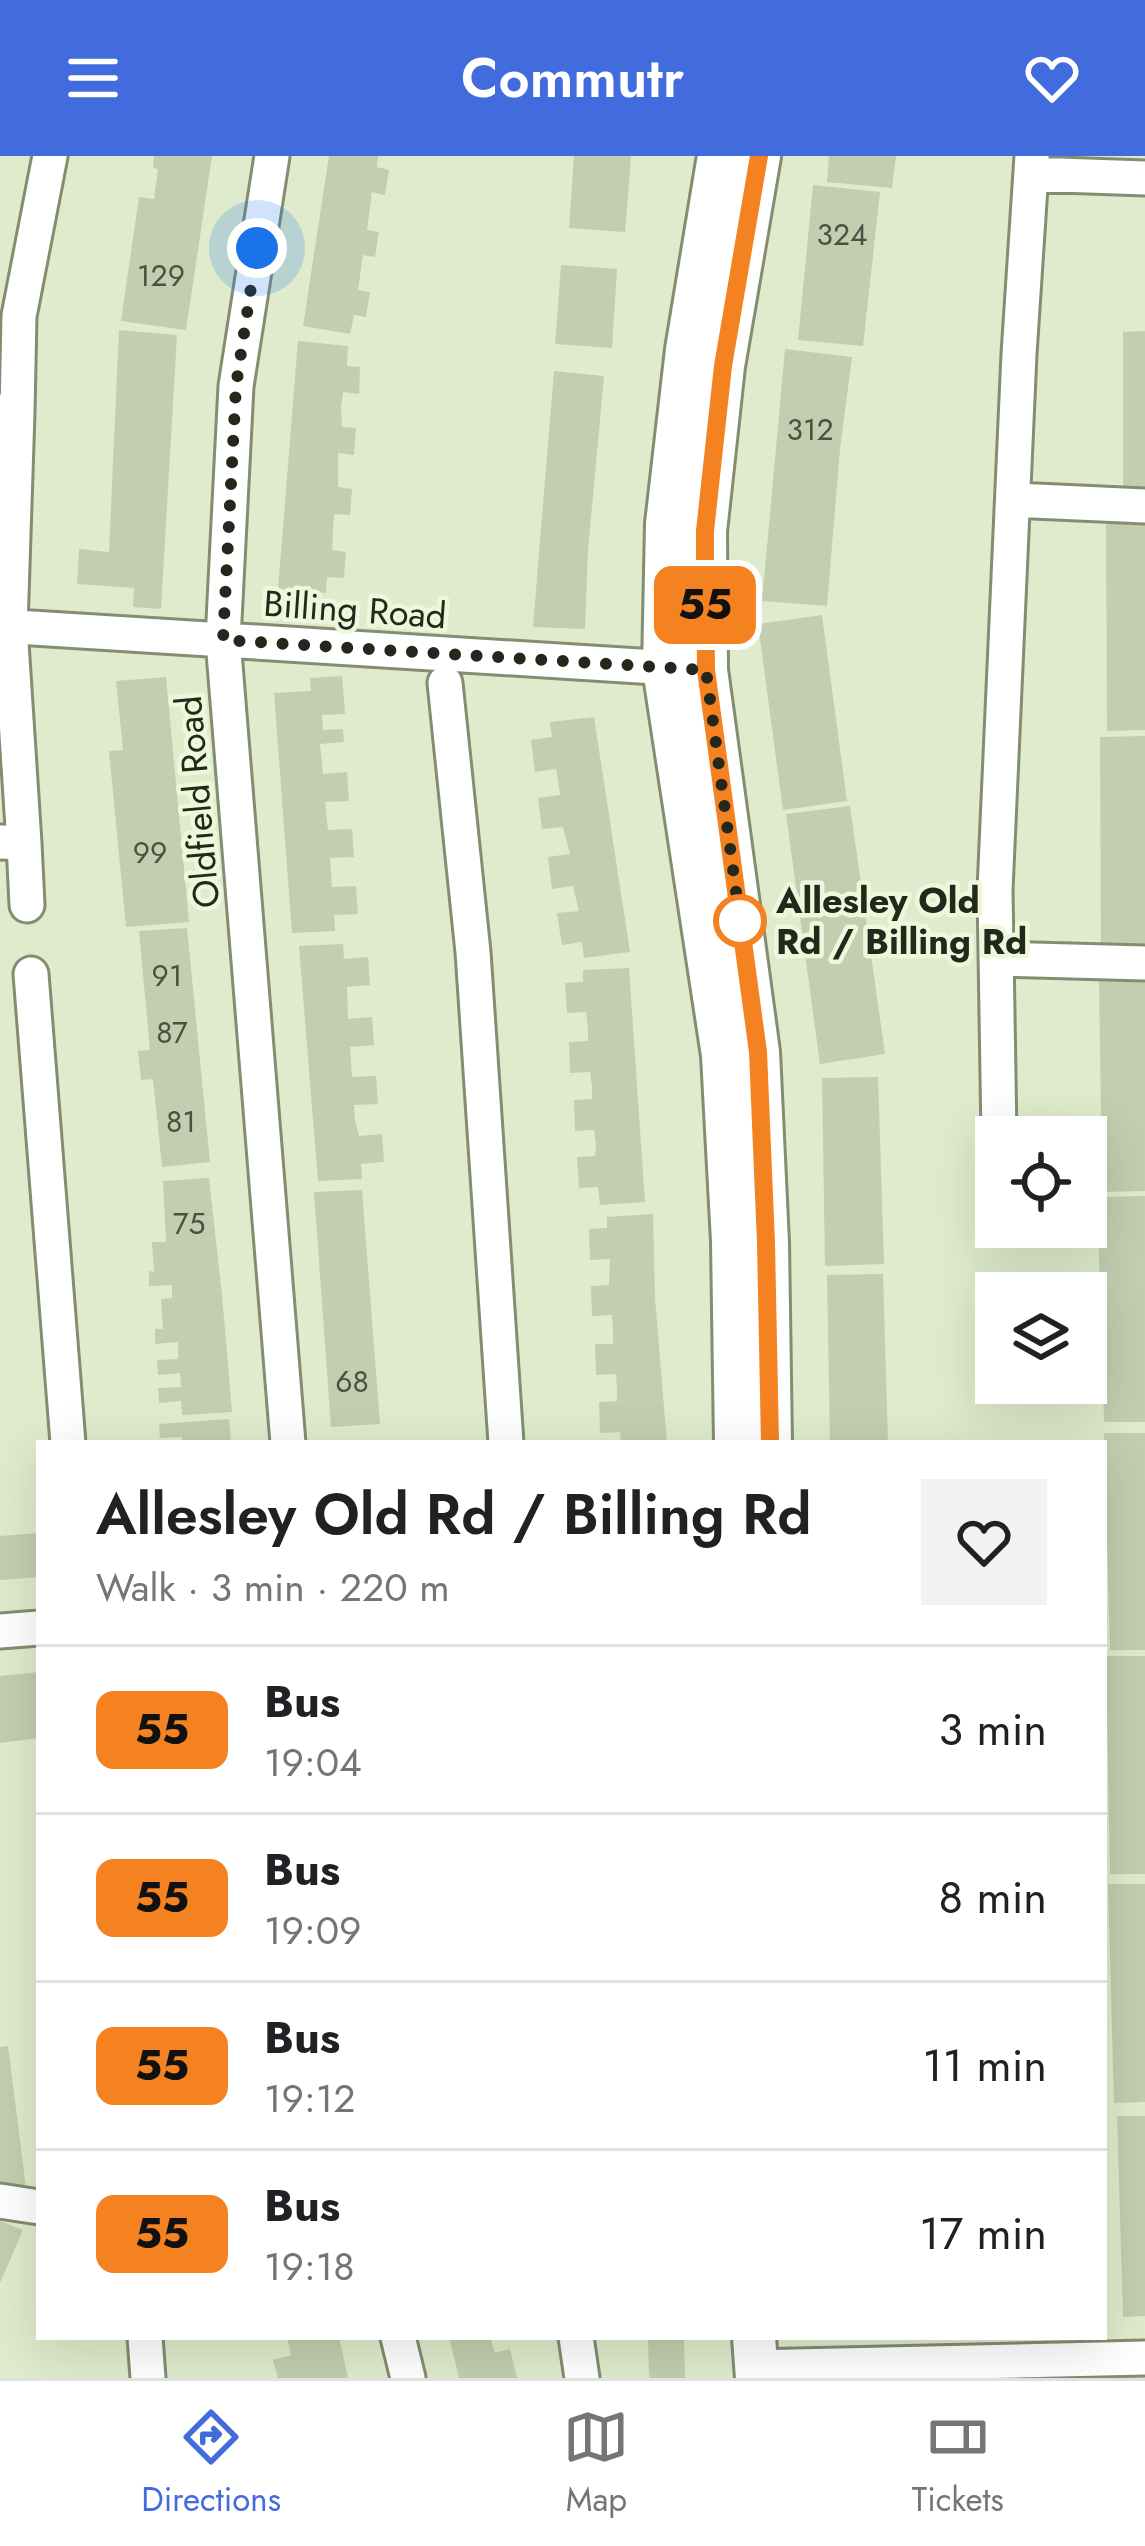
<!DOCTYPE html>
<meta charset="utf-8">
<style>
body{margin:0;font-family:Jost,sans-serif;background:#f2f2f2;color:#202124;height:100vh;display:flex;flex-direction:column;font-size:45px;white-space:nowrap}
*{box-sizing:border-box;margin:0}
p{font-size:39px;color:#757577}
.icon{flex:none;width:66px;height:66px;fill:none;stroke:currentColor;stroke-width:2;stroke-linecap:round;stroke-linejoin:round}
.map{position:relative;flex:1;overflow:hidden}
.details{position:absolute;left:36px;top:1284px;width:1071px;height:900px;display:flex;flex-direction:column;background:#fff;border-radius:0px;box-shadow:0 12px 48px #0002}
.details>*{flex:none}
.badge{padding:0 24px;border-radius:18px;font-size:42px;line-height:78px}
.tools{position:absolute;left:975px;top:960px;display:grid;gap:24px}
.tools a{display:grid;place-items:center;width:132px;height:132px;border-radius:0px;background:#fff;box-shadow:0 12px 48px #0002;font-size:60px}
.you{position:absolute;width:60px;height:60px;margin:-30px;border:9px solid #fff;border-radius:50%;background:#1a73e8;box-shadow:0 0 0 18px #1a73e833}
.map>.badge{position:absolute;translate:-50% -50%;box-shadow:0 0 0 6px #fff}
.round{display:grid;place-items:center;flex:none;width:126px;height:126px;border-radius:0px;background:#f2f2f2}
.head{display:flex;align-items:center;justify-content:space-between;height:204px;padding:0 60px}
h1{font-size:57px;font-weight:600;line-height:90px}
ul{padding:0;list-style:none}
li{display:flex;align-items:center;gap:36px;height:168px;padding:0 60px;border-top:3px solid #e0e0e0}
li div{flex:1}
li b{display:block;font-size:45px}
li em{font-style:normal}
li .badge{min-width:132px;font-weight:700;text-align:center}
header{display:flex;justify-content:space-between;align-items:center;height:156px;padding:0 60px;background:#426cde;color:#fff;font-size:54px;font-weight:600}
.tabs{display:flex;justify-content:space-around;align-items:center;height:168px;border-top:3px solid #e0e0e0;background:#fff;font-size:33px;color:#757577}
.tabs a{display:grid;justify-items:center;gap:6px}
.tabs .on{color:#426cde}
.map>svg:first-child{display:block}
</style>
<header><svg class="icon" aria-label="menu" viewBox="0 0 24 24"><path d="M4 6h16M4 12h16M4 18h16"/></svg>Commutr<svg class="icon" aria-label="heart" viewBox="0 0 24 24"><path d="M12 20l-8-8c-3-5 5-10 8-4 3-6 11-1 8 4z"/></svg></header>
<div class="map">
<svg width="1145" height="2222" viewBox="0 0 1145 2222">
<rect width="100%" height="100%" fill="#dfebcc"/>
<!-- building -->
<path fill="#c2ceaf" d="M154,0H212L186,174L121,165L139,41L154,43L158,13L153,12Z
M329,0H378L377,11L389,14L385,39L372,36L367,74L379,76L375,101L363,99L358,134L370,136L366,161L354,159L350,178L303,170Z
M574,0H631L625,76L569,72Z
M829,0H896L892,32L827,26Z
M813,29L880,36L863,190L798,184Z
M561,109L617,113L612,192L555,188Z
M119,174L177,179L161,453L133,451L134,432L77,428L79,393L109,396Z
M1145,175V340H1123V176Z
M298,185L348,190L347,210L360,211L359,238L343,236L341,252L342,271L356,272L354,299L338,297V331L352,333L350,359L334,358L332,394L346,396L344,422L327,421L326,437L278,433Z
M785,193L852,201L840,293L827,450L762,445Z
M554,215L604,220L588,394L585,473L533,471Z
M1106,356H1145V574L1107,575Z
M822,459L847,645L783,654L758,468Z
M342,520L345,558L322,559L323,574L343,573L344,586L320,588L323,618L347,616L349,645L325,646L328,674L352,673L354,701L330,702L332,731L356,730L358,758L334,759L335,775L292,777L274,537L311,535L310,522Z
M166,521L189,766L126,771L109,595L123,594L116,525Z
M594,561L630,796L584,802L582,786L562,789L557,757L579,755L573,730L552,733L548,701L570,698L563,671L542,673L538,642L560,639L558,624L556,613L535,616L531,584L552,581L550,566Z
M1145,580V798L1101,800L1100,581Z
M850,650L885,898L820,908L786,658Z
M187,772L210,1006L162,1011L153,923L141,924L138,895L150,894L139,775Z
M343,788L344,803L368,801L370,829L347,831L348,863L372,861L374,889L350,891L352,921L376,920L378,948L354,949L355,964L359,980L382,978L384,1006L361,1008L362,1023L318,1025L299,790Z
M629,812L645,1046L600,1049L598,1031L579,1032L577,1001L595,1000L596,989L594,974L575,975L574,944L592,943V931L590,916L570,917L569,886L588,885V873L586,856L567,857L565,827L583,826V814Z
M1145,817V1035L1102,1036L1099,819Z
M878,921L884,1108L825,1110L822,922Z
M209,1022L222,1139L232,1256L182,1259L181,1245L159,1247L158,1232L181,1231L180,1217L158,1219L157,1204L178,1203V1186L155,1188V1173H163L161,1143L172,1142V1129L149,1130V1115L154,1116L152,1086H166L163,1025Z
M362,1034L380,1268L331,1271L314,1036Z
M1145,1040V1266H1104L1097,1041Z
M653,1058L655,1142L667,1287H621L620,1276L600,1277L599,1246L617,1245V1232L616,1218L596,1219L595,1188H613V1176L612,1159L592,1160L591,1130L609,1129L610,1103L590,1104L589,1073L607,1072V1061Z
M883,1118L888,1287H830L827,1119Z
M229,1263L231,1287H182V1281L160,1282L159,1268Z
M1104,1277H1145V1494H1110Z
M39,1377V1421L0,1424V1380Z
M1106,1500H1145V1718H1110Z
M39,1516V1582L0,1587V1520Z
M1108,1728H1145V1946L1114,1947Z
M8,1890L26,2032L0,2035V1891Z
M1117,1960H1145V2160L1123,2161Z
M0,2065L23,2074L0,2127Z
M287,2181H339L348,2222H278L273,2204L291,2199Z
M449,2181H490L495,2197L510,2193L517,2222H459Z
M648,2181H684L685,2222H649Z"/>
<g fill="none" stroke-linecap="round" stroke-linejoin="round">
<!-- minor casing -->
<g stroke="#828d71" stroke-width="39">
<path id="minor" d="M272,0L236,230L223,484L288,1287
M1031,18L1145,22
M0,255L17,256L10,471L24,687L0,686
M17,256L19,160L50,0
M1013,344L1145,350
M0,470L687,513
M445,527L473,796L506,1287
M24,687L27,749
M996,803L1145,807
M31,818L68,1287
M999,981L995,734L1019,198L1032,0
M0,1475L39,1472
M0,2045L39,2051
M145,2181L148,2222
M398,2181L408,2222
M576,2181L582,2222
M755,2211L1145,2202"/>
</g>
<!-- major casing -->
<g stroke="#828d71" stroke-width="48">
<path id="major" d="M719,0L687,194L667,368L664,512L723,899L733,1085L736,1287
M759,0L723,210L705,375L706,514L758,896L767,1087L770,1287
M754,2181L757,2222"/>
</g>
<!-- minor -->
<use href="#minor" stroke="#fff" stroke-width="33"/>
<!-- major -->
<use href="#major" stroke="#fff" stroke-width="42"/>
</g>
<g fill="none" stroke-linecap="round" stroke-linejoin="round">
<!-- line casing -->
<g stroke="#fff" stroke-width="27">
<path id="line" d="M759,0L723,210L705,375V421L706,514L758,896L766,1087L770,1287"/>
</g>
<!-- line -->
<use href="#line" stroke="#f58220" stroke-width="18"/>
<!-- walk -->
<path stroke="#23271c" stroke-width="12" stroke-dasharray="0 21.6" d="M257,92L236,230L223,484L706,514L740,765"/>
</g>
<!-- markers -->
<circle fill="#fff" stroke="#f58220" stroke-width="6" cx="740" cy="765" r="24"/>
<g text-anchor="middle" stroke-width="9" stroke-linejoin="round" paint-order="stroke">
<!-- number labels -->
<g font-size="30" fill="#4b5141">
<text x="842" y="89">324</text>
<text x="161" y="130">129</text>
<text x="810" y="284">312</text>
<text x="150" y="707">99</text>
<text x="167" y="830">91</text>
<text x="172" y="887">87</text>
<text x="181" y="976">81</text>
<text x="189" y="1078">75</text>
<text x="352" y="1236">68</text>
</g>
<!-- street labels -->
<g font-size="36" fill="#23271c" stroke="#ecf8d9">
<text transform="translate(355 453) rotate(4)" y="13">Billing Road</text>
<text transform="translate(197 646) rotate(-95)" y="13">Oldfield Road</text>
</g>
<!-- stop labels -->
<g font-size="36" font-weight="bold" fill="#23271c" stroke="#ecf8d9" text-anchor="start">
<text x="776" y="757">Allesley Old<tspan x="776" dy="41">Rd / Billing Rd</tspan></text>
</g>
</g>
</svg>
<div class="tools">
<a><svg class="icon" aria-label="locate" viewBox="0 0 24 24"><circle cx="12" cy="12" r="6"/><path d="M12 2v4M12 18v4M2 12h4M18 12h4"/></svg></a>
<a><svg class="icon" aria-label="layers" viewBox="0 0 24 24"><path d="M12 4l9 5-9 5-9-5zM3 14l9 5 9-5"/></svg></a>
</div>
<div class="you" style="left:257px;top:92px"></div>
<b class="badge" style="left:705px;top:449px;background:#f58220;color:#111">55</b>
<section class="details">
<div class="head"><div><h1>Allesley Old Rd / Billing Rd</h1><p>Walk · 3 min · 220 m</p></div><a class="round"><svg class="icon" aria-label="heart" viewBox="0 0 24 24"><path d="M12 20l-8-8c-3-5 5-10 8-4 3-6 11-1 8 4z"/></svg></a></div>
<ul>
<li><span class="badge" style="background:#f58220;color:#111">55</span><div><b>Bus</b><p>19:04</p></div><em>3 min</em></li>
<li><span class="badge" style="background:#f58220;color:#111">55</span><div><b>Bus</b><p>19:09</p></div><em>8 min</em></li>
<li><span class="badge" style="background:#f58220;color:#111">55</span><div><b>Bus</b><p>19:12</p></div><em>11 min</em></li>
<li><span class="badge" style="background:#f58220;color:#111">55</span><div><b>Bus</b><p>19:18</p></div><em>17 min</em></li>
</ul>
</section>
</div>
<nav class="tabs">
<a class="on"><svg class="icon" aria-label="directions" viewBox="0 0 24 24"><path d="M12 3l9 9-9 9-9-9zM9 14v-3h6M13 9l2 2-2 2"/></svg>Directions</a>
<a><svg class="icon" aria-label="map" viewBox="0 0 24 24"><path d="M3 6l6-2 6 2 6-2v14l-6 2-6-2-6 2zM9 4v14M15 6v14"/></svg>Map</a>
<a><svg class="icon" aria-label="tickets" viewBox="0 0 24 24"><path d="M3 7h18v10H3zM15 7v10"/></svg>Tickets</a>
</nav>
